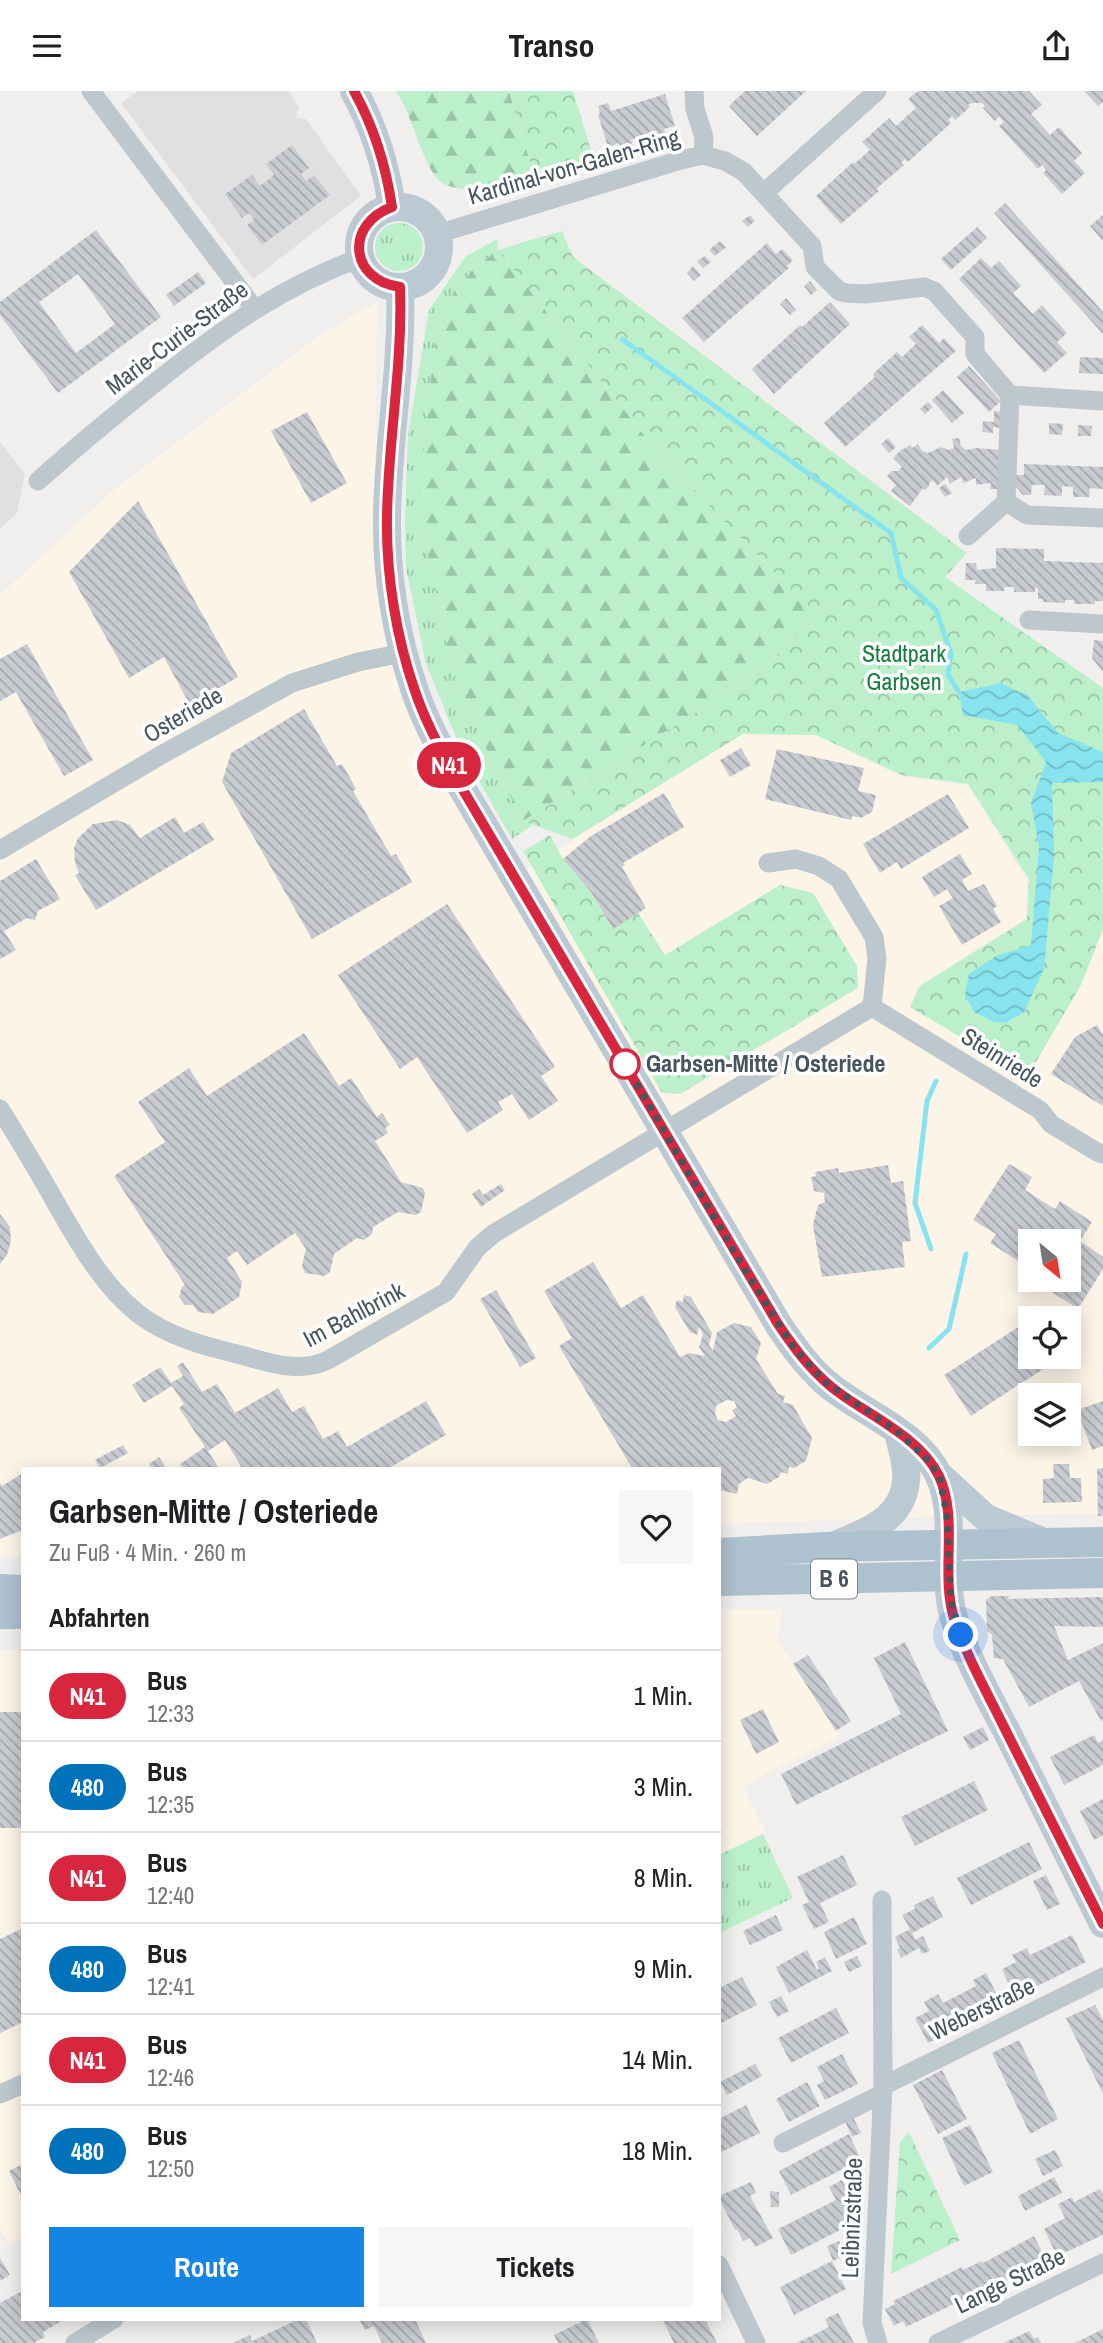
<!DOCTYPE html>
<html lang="de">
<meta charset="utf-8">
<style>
body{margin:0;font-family:"Archivo Narrow",sans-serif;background:#f6f6f6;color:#202124;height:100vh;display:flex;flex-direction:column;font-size:26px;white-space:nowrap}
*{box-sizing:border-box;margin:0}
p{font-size:23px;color:#757577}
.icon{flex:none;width:38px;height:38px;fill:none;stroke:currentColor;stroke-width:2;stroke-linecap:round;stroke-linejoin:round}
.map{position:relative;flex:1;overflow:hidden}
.drawer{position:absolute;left:21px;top:1376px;width:700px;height:854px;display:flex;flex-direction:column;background:#fff;border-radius:0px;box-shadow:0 4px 18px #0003}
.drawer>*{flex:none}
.badge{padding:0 14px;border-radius:23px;font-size:24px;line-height:46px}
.needle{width:46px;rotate:150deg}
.fabs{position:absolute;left:1018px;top:1138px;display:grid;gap:14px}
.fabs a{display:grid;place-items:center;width:63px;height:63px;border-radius:0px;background:#fff;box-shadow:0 4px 18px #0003;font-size:35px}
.you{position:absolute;width:35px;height:35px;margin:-18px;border:5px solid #fff;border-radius:50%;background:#1a73e8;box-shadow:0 0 0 10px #1a73e833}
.map>.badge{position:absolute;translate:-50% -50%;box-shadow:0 0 0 4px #fff}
h2{padding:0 28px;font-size:26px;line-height:63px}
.round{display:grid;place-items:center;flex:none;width:74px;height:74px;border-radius:0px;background:#f6f6f6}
.head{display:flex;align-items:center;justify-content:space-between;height:119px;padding:0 28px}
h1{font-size:33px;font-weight:800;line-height:52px}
.cta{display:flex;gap:14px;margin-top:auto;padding:14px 28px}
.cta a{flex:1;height:80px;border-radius:0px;background:#1585e4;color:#fff;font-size:28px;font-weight:800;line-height:80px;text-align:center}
.cta a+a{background:#f6f6f6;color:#202124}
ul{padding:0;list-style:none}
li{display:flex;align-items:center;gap:21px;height:91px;padding:0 28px;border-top:2px solid #e0e0e0}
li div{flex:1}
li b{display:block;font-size:26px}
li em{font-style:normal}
li .badge{min-width:77px;font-weight:700;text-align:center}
header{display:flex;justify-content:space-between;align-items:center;height:91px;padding:0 28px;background:#fff;font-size:32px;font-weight:800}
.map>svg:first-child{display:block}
</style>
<header><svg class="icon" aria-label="menu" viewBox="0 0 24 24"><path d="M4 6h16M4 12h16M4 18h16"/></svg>Transo<svg class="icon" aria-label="share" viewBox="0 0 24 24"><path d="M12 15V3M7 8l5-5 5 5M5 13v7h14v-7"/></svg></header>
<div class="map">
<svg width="1103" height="2252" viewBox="0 0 1103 2252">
<defs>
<pattern id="grass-tufts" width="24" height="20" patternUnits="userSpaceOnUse" patternTransform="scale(1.75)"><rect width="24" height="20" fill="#bbf0ca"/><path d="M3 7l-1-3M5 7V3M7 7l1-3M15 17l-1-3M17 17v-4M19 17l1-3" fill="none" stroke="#9ac5a7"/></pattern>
<pattern id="forest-firs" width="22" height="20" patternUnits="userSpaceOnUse" patternTransform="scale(1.75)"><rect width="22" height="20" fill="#bbf0ca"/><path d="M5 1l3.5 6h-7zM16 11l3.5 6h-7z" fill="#9ac5a7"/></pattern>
<pattern id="park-crowns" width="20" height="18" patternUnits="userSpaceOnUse" patternTransform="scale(1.75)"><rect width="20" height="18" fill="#bbf0ca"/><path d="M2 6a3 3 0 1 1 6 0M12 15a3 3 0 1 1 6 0" fill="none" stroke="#9ac5a7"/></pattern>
<pattern id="water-waves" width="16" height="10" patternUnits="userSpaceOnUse" patternTransform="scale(1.75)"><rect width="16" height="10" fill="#87e3ee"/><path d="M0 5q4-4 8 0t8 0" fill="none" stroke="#70bbc4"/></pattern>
<pattern id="building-back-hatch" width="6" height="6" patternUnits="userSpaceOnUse" patternTransform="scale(1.75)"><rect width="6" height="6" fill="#c8ccd1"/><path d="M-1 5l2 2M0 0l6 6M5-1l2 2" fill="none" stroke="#a4a8ad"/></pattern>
</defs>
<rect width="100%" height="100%" fill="#f1eeee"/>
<!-- commercial -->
<path fill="#fcf4e7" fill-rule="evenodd" d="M377,211L375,435L401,608L505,792L742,643L816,644L899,685L967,694L1027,789L1026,827L918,895L911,915L1027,986L1081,894L1103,841V1277L1100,1280L1103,1289V1423L975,1424L719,1433V1377H23V1465L0,1466V504L116,397L320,244ZM1031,1150H1069V1188H1031ZM1031,1227H1069V1265H1031ZM1031,1304H1069V1342H1031Z
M719,1518H782L778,1549L840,1646L770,1680L743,1696L765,1741L719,1764Z
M0,1559H23V2146L9,2154L0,2137Z"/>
<!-- education -->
<path fill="#e2dfe0" d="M138,0H289L299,17L296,26L306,28L361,105L253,188L121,12Z
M0,351L25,383L17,422L0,438Z"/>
<!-- grass -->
<path fill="url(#grass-tufts)" d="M375 156a24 24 0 1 1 48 0a24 24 0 1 1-48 0Z
M497,148L498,159L475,176L449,209L435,251L424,346L423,435L443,538L454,583L488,661L523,730L533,734L512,748L460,656L426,573L406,477L405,429L408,344L429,219L465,166Z
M763,1743L793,1807L719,1842V1764Z"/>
<!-- forest -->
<path fill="url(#forest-firs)" d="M396,0H509L536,90C512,94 463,106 441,91C433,85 428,73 424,64C414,42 409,20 396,0Z
M498,159L663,368L819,526L779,564L721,606L523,730L488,661L454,583L443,538L423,435L424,346L435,251L449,209L475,176Z"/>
<!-- park -->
<path fill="url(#park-crowns)" d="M509,0H573L595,72L536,90Z
M562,140L573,166L967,462L945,486L1103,597V838L1081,894L1027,986L910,916L920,895L1027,828L1029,788L968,693L902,684L816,644L743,643L572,748L523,730L721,606L779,564L819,526L663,368L498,159Z
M550,744L563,768L591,801L612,837L638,822L665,864L780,794L813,802L857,875L858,897L680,1003L662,1002L523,760Z
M909,2041L960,2149L891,2183L900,2051Z"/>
<!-- water -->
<path fill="url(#water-waves)" d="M1001,592L1028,605L1058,642L1103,661V691L1052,692L1054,765L1044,878L1024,921L1005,932L994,931L974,921L965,904L969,883L996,865L1031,854L1039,756L1031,712L1046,671L1017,634L963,624L959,601Z"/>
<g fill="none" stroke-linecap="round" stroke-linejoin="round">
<!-- stream -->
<path stroke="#87e3ee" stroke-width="5" d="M623,249L891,442L901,487L936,519L951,562L948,584L959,601
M931,1158L915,1112L927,1010L936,990
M929,1257L949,1238L966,1163"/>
</g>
<!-- building -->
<path fill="url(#building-back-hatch)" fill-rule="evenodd" d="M745,0H806L757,45L729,15Z
M918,0H1029L1042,14L1031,23L1050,44L1059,36L1082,62L1074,70L1085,82L1062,103L1043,82L1046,79L1044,76L1042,74L1038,78L999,35L1004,31L999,26L995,30L983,17L985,15L982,12H971L968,14L970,16L955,29L952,25L948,29L951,32L908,71L905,68L901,72L904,74L876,98L879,100L841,133L816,105L853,71L854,73L870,59L862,51L889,27L896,35L916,17L908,8Z
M1084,0H1103V11L1098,15Z
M665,3L675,35L664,38L666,44L655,48L653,42L631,49L633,55L621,58L619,52L608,56L598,24L600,23L598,15L608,12L611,20Z
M292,54L309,77L301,83L306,90L314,84L330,104L262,154L247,134L254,129L252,125L249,122L242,127L225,103L252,84L260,95L274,84L266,73Z
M1005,112L1103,221V243L994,122Z
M750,124L755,130L748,136L742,130Z
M1103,124V150L1090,135Z
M977,136L987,147L951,179L941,168Z
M96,139L161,226L58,302L0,224V211ZM78,183L115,233L76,262L39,211Z
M720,150L726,156L715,165L709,159Z
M767,152L776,163L782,158L793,169L787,175L789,177L704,251L682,227Z
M705,165L711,171L703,177L697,170Z
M981,167L991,177L999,170L1021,195L1013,202L1033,223L1042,214L1067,242L1057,251L1067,262L1044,282L959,188Z
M693,175L701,184L694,190L687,182Z
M198,181L206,192L174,215L166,204Z
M810,190L817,199L811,204L804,195Z
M786,207L796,219L790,224L780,213Z
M830,211L850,233L774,303L752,278L800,234L802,236Z
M922,234L939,252L944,247L956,260L845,356L824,332L875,286L873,283L897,261L902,266L916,253L909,246Z
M1080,266L1103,267V283L1079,282Z
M969,275L1001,310L989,321L957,286Z
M943,299L964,322L952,332L932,309Z
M928,311L933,316L925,323L920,318Z
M994,320L1002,321L1001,337L993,336V342L982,341L983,330L994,331Z
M307,321L347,392L311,412L271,340Z
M1049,332L1063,333L1062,344L1049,343Z
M1078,334L1092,335L1091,345H1078Z
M888,347L896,356L889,362L881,353Z
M959,347L961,355L966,359L977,357L1000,359L999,398H990L991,392L976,394V387L963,392L961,386L950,393L947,386L937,395L933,389L929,392V395L925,399L923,397L910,415L891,400L896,394L887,385L892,380H898L902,376L893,367L900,360L910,354L912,357L918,353L922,360L928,362L941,356L948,359L954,357L952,348Z
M1024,373L1103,376V398L1090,397L1089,406H1073V396L1062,395V405L1044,404L1045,394H1032L1031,404H1023L1016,396V384H1024Z
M945,393L952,402L945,406L939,397Z
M138,410L238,586L190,614L164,566L129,587L69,481Z
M996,457L1044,458V470L1103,472V510H1095V513H1074V509H1065V512L1043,511V508H1038V497H1035V501H1014V496H1004V500H986V493H975L976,489H965L966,472H976L977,479L996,477Z
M1094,549L1103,550V581L1092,567Z
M27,553L93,669L64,685L16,601L0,610V568Z
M304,618L337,675L342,673L350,687L356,698L353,700L391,765L396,763L412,791L312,848L222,691L231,662Z
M741,657L751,674L730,686L720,669Z
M777,658L864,677L858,700L876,704L872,721L861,727L852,725L851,729L765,708Z
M664,702L684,736L623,772L625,774L622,776L646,817L613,838L591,801L563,768L591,745Z
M948,703L969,737L901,778L897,771L880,782L863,753Z
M175,726L184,742L203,731L214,749L96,819L75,784L79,782L75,772L74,757L78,747L93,733L117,729L130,734L140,747Z
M960,763L972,783L962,789L968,800L984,793L997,815L993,818L1001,831L962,854L939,815L953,807L947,798L934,806L922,786Z
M36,768L60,808L38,820L35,829L27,827L4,840L16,859L0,868V790Z
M447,813L555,976L541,985L558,1010L529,1029L512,1003L498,1011L503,1019L467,1042L417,966L400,978L338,884Z
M1097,934L1103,944V1015L1051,983L1075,946Z
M304,942L339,995L351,987L377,1026L382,1022L390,1034L385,1037L388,1042L375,1050L401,1091L423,1097L425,1102L421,1121L416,1124L398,1121L373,1136L372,1143L364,1149L357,1147L334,1163L330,1181L324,1185L305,1182L302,1174L306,1158L295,1142L247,1174L237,1160L227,1167L242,1191L239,1206L213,1223L198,1221L193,1214H185L179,1206L182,1196L185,1194L114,1085L165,1051L138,1011L189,977L207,1005Z
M1009,1073L1032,1086L1025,1099L1055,1118L1060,1110L1092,1131L1080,1150L1103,1166V1178L1078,1218L1032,1188H1069V1150H1031V1178L990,1152L996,1143L973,1129Z
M888,1074L891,1092L903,1090L911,1150L902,1151L905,1176L822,1186L813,1134L818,1114L825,1111L824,1102L814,1100L811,1086L816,1085L815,1081L838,1077L839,1082Z
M501,1093L505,1099L481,1116L472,1103L479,1098L483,1104Z
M0,1123L10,1136L11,1150L7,1164L0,1173Z
M593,1171L621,1217L643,1204L680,1266L689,1262L705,1265L699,1256L703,1243L699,1236L697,1244L690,1241L675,1216L677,1209L683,1211L684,1204L691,1206L712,1242L709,1254L713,1260L717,1241L734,1232L751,1236L761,1252L756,1268L778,1303L785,1305L783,1311L793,1314L812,1347L806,1370L794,1377L789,1376L788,1383L781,1381L779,1386L767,1393L748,1387L739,1393L737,1403L719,1399V1377H632L559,1255L572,1247L544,1200ZM727,1309L734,1310L737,1316L732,1319L736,1325L726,1331L718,1329L715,1323L716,1315Z
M496,1199L536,1267L520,1276L480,1208Z
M1031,1228V1265H1063L971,1325L944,1284Z
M183,1271L202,1301L217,1293L235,1322L278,1297L292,1321L304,1315L323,1348L338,1340L347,1356L426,1310L446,1344L389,1377H242L225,1349L208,1360L218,1376L183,1377L180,1373L205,1356L179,1317L184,1313L172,1295L144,1312L132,1294L160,1276L171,1292L183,1285L177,1275Z
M1103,1310V1355L1092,1359L1077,1319Z
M123,1354L128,1362L100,1377L95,1369Z
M159,1366L166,1377H152L149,1373Z
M1053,1373H1069L1070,1387H1081L1082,1411L1043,1412V1388L1054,1387Z
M1103,1377V1425H1098L1097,1378Z
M23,1382V1439L0,1448V1392L2,1395Z
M992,1505H1009L1008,1508L1103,1506V1536L1054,1535L1068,1569L1103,1552V1629L1101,1630L1079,1590L1029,1616L1003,1568L994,1567L992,1544L987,1540L986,1509Z
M905,1551L948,1640L796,1714L781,1683L901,1623L874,1567Z
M808,1564L851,1630L836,1640L793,1573Z
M763,1618L779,1651L756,1663L740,1629Z
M0,1621H23V1737H0Z
M983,1636L989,1649L970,1659L963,1646Z
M1094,1644L1098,1652L1103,1649V1674L1064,1694L1050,1666Z
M974,1690L988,1719L915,1755L901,1726Z
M1103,1708V1744L1094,1749L1080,1720Z
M1029,1751L1042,1778L971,1814L957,1787Z
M843,1764L857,1794L820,1812L829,1831L814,1838L802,1814L809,1811L797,1786Z
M1046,1784L1060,1813L1047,1819L1033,1790Z
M933,1805L943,1826L912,1842L915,1849L923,1845L930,1860L922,1863L919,1857L901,1867L897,1858L900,1857L895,1846L910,1838L902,1824L915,1818L914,1814Z
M776,1824L783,1839L750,1854L743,1840Z
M854,1826L867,1853L836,1868L824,1841Z
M23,1837V1931L0,1942V1848Z
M1072,1844L1086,1871L1015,1906L1002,1878L1016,1871L1012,1864L1027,1857L1030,1864Z
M807,1859L817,1879L819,1878L816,1871L825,1866L832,1880L789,1902L776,1876Z
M857,1865L862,1875L849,1881L844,1871Z
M986,1882L1002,1914L928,1952L915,1927L929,1920L924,1911L938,1903L943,1912L976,1895L973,1889Z
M742,1886L757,1914L719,1933V1897Z
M781,1905L789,1920L777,1926L769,1911Z
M1095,1914L1103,1929V2003L1066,1927Z
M836,1917L849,1942L791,1972L778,1947Z
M1019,1949L1058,2028L1030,2043L992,1962Z
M842,1963L858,1993L825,2009L817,1994L824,1990L817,1976Z
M755,1973L762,1985L727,2004L720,1991Z
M942,1979L967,2028L938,2043L913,1994Z
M807,1991L820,2015L789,2031L776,2008Z
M746,2014L760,2042L719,2062V2028Z
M852,2024L861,2042L852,2046L844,2028Z
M970,2034L993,2081L964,2095L942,2047Z
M849,2043L861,2069L791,2104L779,2080Z
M1055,2059L1063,2075L1043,2085L1035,2068Z
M23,2073V2108L9,2080Z
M1054,2086L1062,2102L1025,2120L1018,2105Z
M842,2089L856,2117L843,2124L848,2135L791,2164L778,2138L836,2109L829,2096Z
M751,2091L756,2102L750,2105L773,2147L755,2156L750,2147L743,2150L737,2138L735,2139L719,2107V2105Z
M1100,2098L1103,2103V2144L1057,2165L1044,2138L1065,2127L1058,2113L1072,2106L1074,2111Z
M770,2100L779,2101V2116H771Z
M1034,2145L1046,2169L976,2206L975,2203L906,2236L903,2230L894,2235L885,2218L895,2213L893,2210L962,2176L963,2179L982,2170L983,2172Z
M839,2150L845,2164L833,2170L827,2155Z
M0,2167L10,2184L0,2190Z
M832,2170L846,2198L794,2224L780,2196Z
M20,2201L23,2206V2228H65L43,2241L45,2246L34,2252H0V2212Z
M838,2222L854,2252H797L829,2236L825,2228Z
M299,2228H306L317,2252H233L250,2244L252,2250Z
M359,2228H415L426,2252H382L374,2235L365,2239Z
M587,2228L599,2252H558L554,2244Z
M662,2228H705L717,2252H674Z
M1103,2238V2252H1075Z
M1029,2240L1034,2248L1038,2246L1041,2252H1004Z"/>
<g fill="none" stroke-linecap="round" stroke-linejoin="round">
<!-- street -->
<path stroke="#bcc7ce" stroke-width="19" d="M91,0L254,217
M694,0L695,18L704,46L703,64
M764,102L877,0
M437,143L681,69L703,64L725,70L744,81L812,155L815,176L839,200L846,202L866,203L924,196L934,200L975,246V263L1010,304L1103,310
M38,390C76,356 116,323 156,291C221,239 282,195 360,167
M1006,411L1027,424L1103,427
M968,445L1006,411L1010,304
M1029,529L1103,533
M0,759L161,664L292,592L358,571L403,562
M768,772L796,768L819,775L839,788L874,846L877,867L872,916
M0,1018C15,1042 30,1067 44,1091C71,1138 103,1202 150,1231C179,1249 212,1257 245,1265C273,1273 301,1282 328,1269L446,1201L477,1157L493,1143L872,916L1040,1019L1051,1033L1097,1061L1103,1063
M883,1995L1103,1886
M0,2003L23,1993
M783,2052L882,2003
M719,2174L756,2252
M75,2252L114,2228
M878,2252L872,2232L883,1995L882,1809
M938,2252L1103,2172"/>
<!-- secondary -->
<path stroke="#bbc9d3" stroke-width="28" d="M354,0C374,36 386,75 392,116
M359 156a40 40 0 1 1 80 0a40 40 0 1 1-80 0Z
M400,196C403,273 388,349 387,426C386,483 396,546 415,600C425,630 441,658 456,687L778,1233C792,1254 806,1274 825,1291C859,1321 918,1340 939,1385C959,1428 940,1482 954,1527C966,1567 989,1606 1008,1643C1040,1706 1071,1770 1103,1833
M939,1384L986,1427L1044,1451
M832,1455C863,1443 903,1429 906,1390C908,1375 901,1356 898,1341"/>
<!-- primary -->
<path stroke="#adc1ce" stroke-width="30" d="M719,1462L827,1456L1103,1451
M719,1490L1103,1482
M0,1498L23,1499
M0,1523H23"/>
</g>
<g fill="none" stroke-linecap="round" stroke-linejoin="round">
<!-- line casing -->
<g stroke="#fff" stroke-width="16">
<path id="line" d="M354,0C374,36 386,75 392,116C345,133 349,189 400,196C403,273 388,349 387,426C386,483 396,546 415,600C425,630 441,659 456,687L778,1233C796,1260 815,1285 842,1304C873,1326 921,1348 939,1385C959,1428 940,1482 954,1527C966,1565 988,1603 1005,1638C1038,1703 1070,1768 1103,1833"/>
</g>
<!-- line -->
<use href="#line" stroke="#d7263d" stroke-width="10"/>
<!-- walk -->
<path stroke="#46545c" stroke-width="7" stroke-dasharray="0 12.6" d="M625,973L743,1176L792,1254L825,1291L898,1341L925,1366L939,1384L947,1425L951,1511L961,1544"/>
</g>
<!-- markers -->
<circle fill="#fff" stroke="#d7263d" stroke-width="3.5" cx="625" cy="973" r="14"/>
<g text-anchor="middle" stroke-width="7" stroke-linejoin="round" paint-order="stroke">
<!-- shield labels -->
<rect fill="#fff" stroke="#7e878d" stroke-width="2" x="811" y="1468.5" width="46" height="39" rx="5"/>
<g font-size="23" font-weight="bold" fill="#46545c">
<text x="834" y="1496">B 6</text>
</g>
<!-- street labels -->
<g font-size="24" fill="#46545c" stroke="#fff">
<text transform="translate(574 76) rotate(-16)" y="8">Kardinal-von-Galen-Ring</text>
<text transform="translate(177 247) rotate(-37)" y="8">Marie-Curie-Straße</text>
<text transform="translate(183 624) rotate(-30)" y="8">Osteriede</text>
<text transform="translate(1002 967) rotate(32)" y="8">Steinriede</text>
<text transform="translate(354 1224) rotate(-28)" y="8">Im Bahlbrink</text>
<text transform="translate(982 1918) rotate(-26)" y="8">Weberstraße</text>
<text transform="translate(852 2127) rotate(-88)" y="8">Leibnizstraße</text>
<text transform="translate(1010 2190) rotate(-26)" y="8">Lange Straße</text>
</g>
<!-- park labels -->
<g font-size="24" fill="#157f3f" stroke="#fff">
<text x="904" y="571">Stadtpark<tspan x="904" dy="28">Garbsen</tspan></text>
</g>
<!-- stop labels -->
<g font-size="24" font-weight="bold" fill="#46545c" stroke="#fff" text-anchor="start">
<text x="646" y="981">Garbsen-Mitte / Osteriede</text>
</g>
</g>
</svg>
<div class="fabs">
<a><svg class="needle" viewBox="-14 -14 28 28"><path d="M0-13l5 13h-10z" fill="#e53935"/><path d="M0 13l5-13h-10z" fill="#757577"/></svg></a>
<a><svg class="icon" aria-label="locate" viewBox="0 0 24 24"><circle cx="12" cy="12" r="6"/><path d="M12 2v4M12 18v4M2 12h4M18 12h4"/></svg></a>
<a><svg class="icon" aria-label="layers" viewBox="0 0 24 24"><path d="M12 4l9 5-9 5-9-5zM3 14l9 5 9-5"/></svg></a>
</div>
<div class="you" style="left:961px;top:1544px"></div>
<b class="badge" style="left:449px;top:674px;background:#d7263d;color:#fff">N41</b>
<section class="drawer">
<div class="head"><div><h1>Garbsen-Mitte / Osteriede</h1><p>Zu Fuß · 4 Min. · 260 m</p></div><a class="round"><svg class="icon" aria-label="heart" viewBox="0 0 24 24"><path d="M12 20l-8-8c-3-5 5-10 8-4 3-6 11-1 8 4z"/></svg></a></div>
<h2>Abfahrten</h2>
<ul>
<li><span class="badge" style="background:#d7263d;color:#fff">N41</span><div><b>Bus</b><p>12:33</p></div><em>1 Min.</em></li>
<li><span class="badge" style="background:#0072bc;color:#fff">480</span><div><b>Bus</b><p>12:35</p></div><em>3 Min.</em></li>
<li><span class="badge" style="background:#d7263d;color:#fff">N41</span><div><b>Bus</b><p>12:40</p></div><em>8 Min.</em></li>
<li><span class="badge" style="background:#0072bc;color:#fff">480</span><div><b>Bus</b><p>12:41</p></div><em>9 Min.</em></li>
<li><span class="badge" style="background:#d7263d;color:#fff">N41</span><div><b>Bus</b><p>12:46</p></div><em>14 Min.</em></li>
<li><span class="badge" style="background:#0072bc;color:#fff">480</span><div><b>Bus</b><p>12:50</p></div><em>18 Min.</em></li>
</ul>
<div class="cta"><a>Route</a><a>Tickets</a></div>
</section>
</div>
